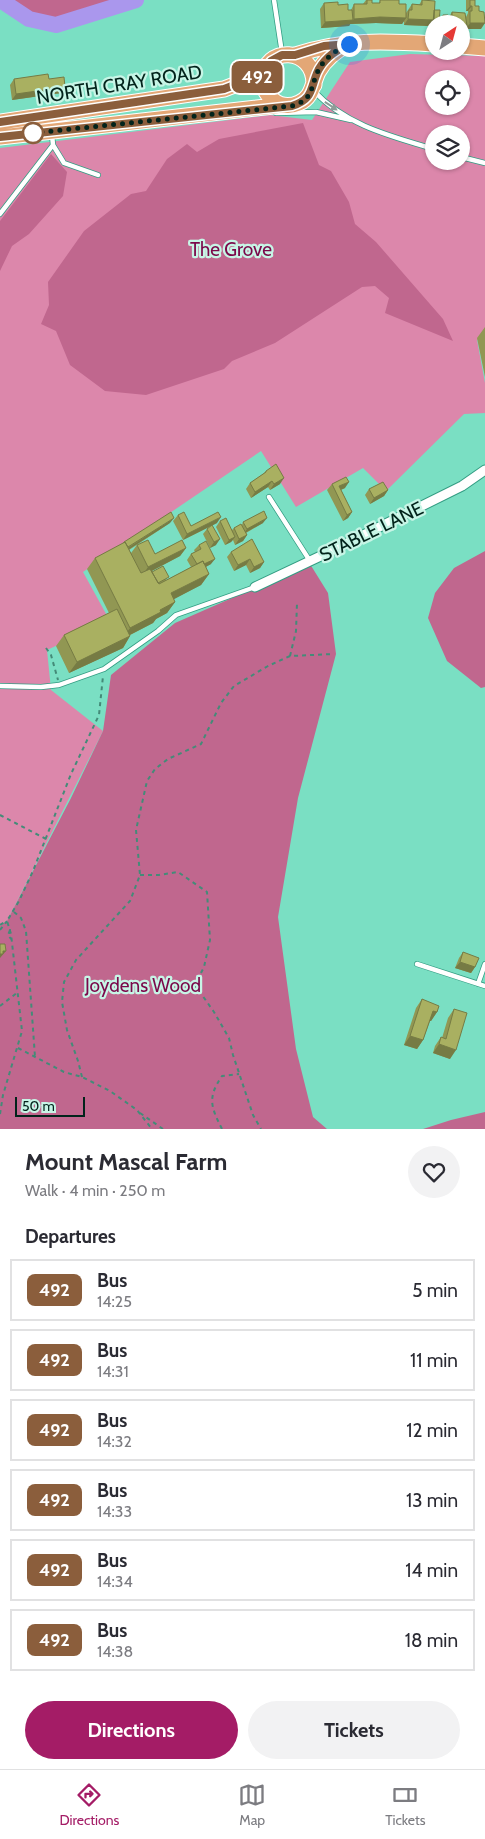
<!DOCTYPE html>
<meta charset="utf-8">
<style>
body{margin:0;font-family:Cabin,sans-serif;background:#f2f2f3;color:#2b2b33;height:100vh;display:flex;flex-direction:column;font-size:19px;white-space:nowrap}
*{box-sizing:border-box;margin:0}
p{font-size:16px;color:#7c7c81}
.icon{flex:none;width:28px;height:28px;fill:none;stroke:currentColor;stroke-width:2;stroke-linecap:round;stroke-linejoin:round}
.map{position:relative;height:1129px;overflow:hidden}
.sheet{display:flex;flex-direction:column;background:#fff;flex:1}
.sheet>*{flex:none}
.badge{padding:0 10px;border-radius:8px;font-size:18px;line-height:32px}
.needle{width:32px;rotate:36deg}
.tools{position:absolute;left:425px;top:15px;display:grid;gap:10px}
.tools a{display:grid;place-items:center;width:45px;height:45px;border-radius:50%;background:#fff;box-shadow:0 1px 4px #0004;font-size:25px}
.scale{position:absolute;left:15px;bottom:12px;width:70px;box-sizing:border-box;padding-left:5px;border:2px solid #02231b;border-top:0;font-size:14px;line-height:18px;white-space:nowrap;color:#02231b;-webkit-text-stroke:4px #c7f5e6;paint-order:stroke}
.you{position:absolute;width:25px;height:25px;margin:-12px;border:4px solid #fff;border-radius:50%;background:#1a73e8;box-shadow:0 0 0 8px #1a73e833}
.map>.badge{position:absolute;translate:-50% -50%;box-shadow:0 0 0 2px #fff}
h2{padding:0 25px;font-size:19px;line-height:45px}
.round{display:grid;place-items:center;flex:none;width:52px;height:52px;border-radius:26px;background:#f2f2f3}
.headline{display:flex;align-items:center;justify-content:space-between;height:85px;padding:0 25px}
h1{font-size:24px;font-weight:800;line-height:38px}
.button{display:flex;gap:10px;margin-top:auto;padding:10px 25px}
.button a{flex:1;height:58px;border-radius:30px;background:#a41c66;color:#fff;font-size:20px;font-weight:800;line-height:58px;text-align:center}
.button a+a{background:#f2f2f3;color:#2b2b33}
ul{padding:0;list-style:none}
li{display:flex;align-items:center;gap:15px;height:62px;margin:0 10px 8px;padding:0 15px;border:2px solid #e1e1e2;border-radius:0px}
li div{flex:1}
li b{display:block;font-size:19px}
li em{font-style:normal}
li .badge{min-width:55px;font-weight:700;text-align:center}
.menu{display:flex;justify-content:space-around;align-items:center;height:70px;border-top:1px solid #e1e1e2;background:#fff;font-size:14px;color:#7c7c81}
.menu a{display:grid;justify-items:center;gap:2px}
.menu .on{color:#a41c66}
.map>svg:first-child{display:block}
</style>
<div class="map">
<svg width="485" height="1129" viewBox="0 0 485 1129">
<rect width="100%" height="100%" fill="#7adfc3"/>
<!-- green -->
<path fill="#dc87ab" fill-rule="evenodd" d="M410,54L485,56V338L477,340L485,383V413L464,414L386,491L363,468L296,507L261,451L83,572L110,621L47,650L51,690L103,731L7,921L0,926V148L270,115L312,120L350,62ZM434,79H461V106H434ZM434,134H461V161H434Z"/>
<!-- forest -->
<path fill="#c0678e" d="M3,0H136L56,25L29,19L5,3Z
M303,123L319,165L331,171L349,202L355,224L376,242L443,319L453,341L385,313L389,298L375,286L362,287L275,343L232,361L224,369L146,395L105,391L70,365L56,331L41,324L49,305L48,282L84,231L131,194L146,191L167,159L187,144L197,152L219,139Z
M51,154L67,172L63,196L29,234L12,246L0,271V221Z
M485,551V687L481,688L447,661L428,618L435,593L454,568Z
M310,564L328,593L336,654L298,798L278,917L296,1049L313,1117L327,1129H0V926L7,921L71,798L103,731L111,675L175,623Z
M485,1112V1129H423L451,1120Z"/>
<g fill="none" stroke-linecap="round" stroke-linejoin="round">
<!-- river -->
<path stroke="#aa97ed" stroke-width="16" d="M3,0L5,3L29,19L56,25L136,0"/>
<!-- service casing -->
<g stroke="#339d83" stroke-width="6">
<path id="service" d="M274,0L282,53
M313,90C345,125 390,136 434,149
M276,113L316,112L351,120
M53,145L64,163L98,175
M461,157L485,163
M0,214L53,145L52,135
M269,497L310,561
M0,686L41,687L59,685L104,669L158,631L176,615L255,587
M417,964L485,986
M478,984L485,964"/>
</g>
<!-- minor casing -->
<g stroke="#339d83" stroke-width="11">
<path id="minor" d="M255,587L327,553L462,486L485,470"/>
</g>
<!-- primary casing -->
<g stroke="#fff" stroke-width="17">
<path id="primary" d="M461,46L485,48
M295,55C343,39 385,41 434,44
M314,85C315,46 263,45 263,80C263,88 267,95 273,100C280,106 290,107 299,103C313,97 312,84 318,72C325,59 337,50 349,44
M0,122L224,89L258,76L267,66
M0,137L283,105"/>
</g>
<!-- path -->
<path stroke="#448b78" stroke-width="2" stroke-dasharray="4 4" stroke-linecap="butt" d="M46,648L51,655L58,680
M290,656L296,631L297,603
M0,815L46,839
M140,875H159L178,872L207,892L210,940L204,967L195,985L214,1012L229,1038L233,1055L253,1115L261,1129
M14,912L21,918L26,931L35,1057
M0,925L5,922
M0,930L7,921
M10,930L9,934L11,939L8,935Z
M0,1006L18,992
M18,1048L64,1072L82,1077L110,1091L137,1110L152,1129
M82,1077L78,1061L67,1030L62,1002L64,982L76,960L130,901L140,875L136,830L147,781L155,769L168,759L201,744L221,703L234,686L268,666L290,656L334,654
M140,1113L163,1129
M0,1114L3,1095L22,1031L11,934L7,921L19,901L33,871L71,774L99,715L103,676
M222,1129C211,1107 207,1098 222,1076L239,1074"/>
<!-- service -->
<use href="#service" stroke="#fff" stroke-width="4.5"/>
<!-- minor -->
<use href="#minor" stroke="#fff" stroke-width="9"/>
<!-- primary -->
<use href="#primary" stroke="#e3a776" stroke-width="15"/>
</g>
<!-- wall -->
<path fill="#919753" d="M366,0H372V3H379L380,0L399,4L406,13L412,4L419,5L422,0L434,10L439,20L443,15L448,19L452,12L466,17L468,13V11H466V0H475V6L481,29H466V27L461,34V24H434V27H431V24L430,26L404,25V21L402,24L376,23L350,24L349,26L321,28L320,9L324,3L338,5L348,10H351L354,4H363Z
M14,79H49L65,87L61,93L12,100L10,85Z
M485,327V377L477,338Z
M266,471L280,484L270,490L268,487L251,498L246,489L250,483L263,474Z
M332,484L345,488L341,490L352,512L348,518L343,521L327,490Z
M369,489L388,490L384,496L370,504L365,495Z
M178,515L191,526L217,523L183,540L173,521Z
M220,521L232,530L234,528L242,525L243,522L263,523L246,533L247,535L243,541L235,545L233,540L231,542L225,545L216,527Z
M170,523L129,550L131,553L137,545L155,554L186,548L180,556L152,571L167,580L191,567L187,560L191,554L195,552L194,550L199,545L211,564L206,567L209,574L201,585L173,599L175,602L167,613L156,619L153,623L130,635V636L123,648L69,673L56,646L64,635L109,613L87,569L95,558L123,544L124,542Z
M207,529L216,545L210,548L203,534Z
M231,552L264,562L260,568L250,573L246,565L234,571L227,557Z
M463,952L475,967L471,973L455,968L459,958Z
M422,999L437,1012L431,1021H430L423,1040L417,1049L404,1045L416,1008Z
M454,1009L450,1059L433,1053L435,1046L441,1037L442,1038L448,1018Z"/>
<!-- shaded-wall -->
<path fill="#767b44" d="M470,6H472L468,11H466Z
M380,17L406,18L402,24L376,23L350,24L354,19Z
M408,19L434,20L430,26L404,25Z
M353,20L349,26L321,28L325,22Z
M470,23H485L481,29H466Z
M465,26H467L461,34V29Z
M65,87L61,93L12,100L16,94Z
M284,478L280,484L270,490L274,484Z
M272,481L268,487L251,498L255,492Z
M349,482L345,488L335,492L339,486Z
M388,490L384,496L370,504L374,498Z
M352,512L348,518L343,521L347,515Z
M221,517L217,523L183,540L187,534Z
M174,518L170,523L123,553L128,548Z
M267,518L263,523L243,534L247,529Z
M247,535L243,541L235,545L239,539Z
M235,537L231,542L225,545L229,540Z
M220,539L216,545L210,548L214,542Z
M186,548L180,556L142,576L148,567Z
M215,559L211,564L194,573L198,567Z
M250,559L246,565L234,571L238,565Z
M264,562L260,568L250,573L254,567Z
M209,574L201,585L163,605L171,593Z
M175,602L167,613L156,619L153,623L122,639L130,628L160,610Z
M130,636L123,648L69,673L77,662Z
M3,951H6L0,958V954Z
M460,962L475,967L471,973L455,968Z
M433,1011L437,1012L431,1021L427,1020Z
M410,1036L423,1040L417,1049L404,1045Z
M439,1044L456,1050L450,1059L433,1053Z"/>
<!-- building -->
<path fill="#a9b061" stroke="#767b44" d="M367,0H372V3H380V0H399V4H406V18L380,17L354,19V4H367Z
M422,0L435,1L434,20L408,19L409,10H412V4L422,5Z
M470,0H475V6H479V11L484,12L485,23H470V11H472V6H470Z
M338,2V5L348,4V10H352L353,20L325,22L324,3Z
M434,10H440L439,24H433Z
M452,12L465,13L467,26H465V29H461V24H443V15H448V19H452Z
M48,74L49,79L64,77L65,87L16,94L14,79Z
M276,464L284,478L274,484L272,481L255,492L250,483L266,472V471Z
M346,477L349,482L339,486L352,512L347,515L332,484Z
M383,482L388,490L374,498L369,489Z
M264,511L267,518L247,529L243,522Z
M171,512L174,518L128,547L125,542L124,543V542Z
M184,512L191,526L218,512L221,517L187,534L178,515Z
M226,518L235,537L229,540L220,521Z
M241,524L247,535L239,539L234,528Z
M212,525L220,539L214,542L207,529Z
M252,539L264,562L254,567L250,559L238,565L231,552Z
M148,540L155,554L182,540L186,548L148,567L137,545Z
M206,541L215,559L204,564L203,561L197,564L191,554L201,549L199,545Z
M125,542L141,573L150,569L159,584L203,561L209,574L171,593L175,602L160,610L161,612L130,628L95,558Z
M163,566L169,577L158,583L152,572Z
M117,609L130,636L77,662L64,635Z
M0,944H5L6,951H3V954H0Z
M463,952L479,958L475,967L460,962Z
M422,999L439,1006L437,1012L433,1011L423,1040L410,1036Z
M454,1009L467,1013L456,1050L439,1044L441,1037L446,1039Z"/>
<!-- one-way arrows -->
<defs><path id="oneway-solid" d="M-6-.8H1V-3.2L6.5 0L1 3.2V.8H-6Z" transform="scale(1.25)"/></defs>
<use fill="#8d9c98" href="#oneway-solid" transform="translate(331 106) rotate(34)"/>
<g fill="none" stroke-linecap="round" stroke-linejoin="round">
<!-- line casing -->
<g stroke="#fff" stroke-width="11">
<path id="line" d="M0,122L224,89L258,76L271,61L282,55H295L324,46L349,44C336,50 323,59 317,73C310,90 313,99 292,106L0,137"/>
</g>
<!-- line -->
<use href="#line" stroke="#8b5e3c" stroke-width="8"/>
<!-- walk -->
<path stroke="#02231b" stroke-width="5" stroke-dasharray="0 9" d="M33,133L292,106C313,99 310,90 317,73C323,59 336,50 349,44"/>
</g>
<!-- markers -->
<circle fill="#fff" stroke="#8b5e3c" stroke-width="2.5" cx="33" cy="133" r="10"/>
<g text-anchor="middle" stroke-width="4.5" stroke-linejoin="round" paint-order="stroke">
<!-- street labels -->
<g font-size="19" fill="#02231b" stroke="#c7f5e6">
<text transform="translate(119 84) rotate(-9)" y="7">NORTH CRAY ROAD</text>
<text transform="translate(371 531) rotate(-26)" y="7">STABLE LANE</text>
</g>
<!-- park labels -->
<g font-size="19" fill="#7b084a" stroke="#c7f5e6">
<text x="231" y="256">The Grove</text>
<text x="143" y="992">Joydens Wood</text>
</g>
</g>
</svg>
<div class="tools">
<a><svg class="needle" viewBox="-14 -14 28 28"><path d="M0-13l5 13h-10z" fill="#e53935"/><path d="M0 13l5-13h-10z" fill="#7c7c81"/></svg></a>
<a><svg class="icon" aria-label="locate" viewBox="0 0 24 24"><circle cx="12" cy="12" r="6"/><path d="M12 2v4M12 18v4M2 12h4M18 12h4"/></svg></a>
<a><svg class="icon" aria-label="layers" viewBox="0 0 24 24"><path d="M12 4l9 5-9 5-9-5zM3 14l9 5 9-5"/></svg></a>
</div>
<div class="scale">50 m</div>
<div class="you" style="left:349px;top:44px"></div>
<b class="badge" style="left:257px;top:77px;background:#8b5e3c;color:#fff">492</b>
</div>
<section class="sheet">
<div class="headline"><div><h1>Mount Mascal Farm</h1><p>Walk · 4 min · 250 m</p></div><a class="round"><svg class="icon" aria-label="heart" viewBox="0 0 24 24"><path d="M12 20l-8-8c-3-5 5-10 8-4 3-6 11-1 8 4z"/></svg></a></div>
<h2>Departures</h2>
<ul>
<li><span class="badge" style="background:#8b5e3c;color:#fff">492</span><div><b>Bus</b><p>14:25</p></div><em>5 min</em></li>
<li><span class="badge" style="background:#8b5e3c;color:#fff">492</span><div><b>Bus</b><p>14:31</p></div><em>11 min</em></li>
<li><span class="badge" style="background:#8b5e3c;color:#fff">492</span><div><b>Bus</b><p>14:32</p></div><em>12 min</em></li>
<li><span class="badge" style="background:#8b5e3c;color:#fff">492</span><div><b>Bus</b><p>14:33</p></div><em>13 min</em></li>
<li><span class="badge" style="background:#8b5e3c;color:#fff">492</span><div><b>Bus</b><p>14:34</p></div><em>14 min</em></li>
<li><span class="badge" style="background:#8b5e3c;color:#fff">492</span><div><b>Bus</b><p>14:38</p></div><em>18 min</em></li>
</ul>
<div class="button"><a>Directions</a><a>Tickets</a></div>
</section>
<nav class="menu">
<a class="on"><svg class="icon" aria-label="directions" viewBox="0 0 24 24"><path d="M12 3l9 9-9 9-9-9zM9 14v-3h6M13 9l2 2-2 2"/></svg>Directions</a>
<a><svg class="icon" aria-label="map" viewBox="0 0 24 24"><path d="M3 6l6-2 6 2 6-2v14l-6 2-6-2-6 2zM9 4v14M15 6v14"/></svg>Map</a>
<a><svg class="icon" aria-label="tickets" viewBox="0 0 24 24"><path d="M3 7h18v10H3zM15 7v10"/></svg>Tickets</a>
</nav>
